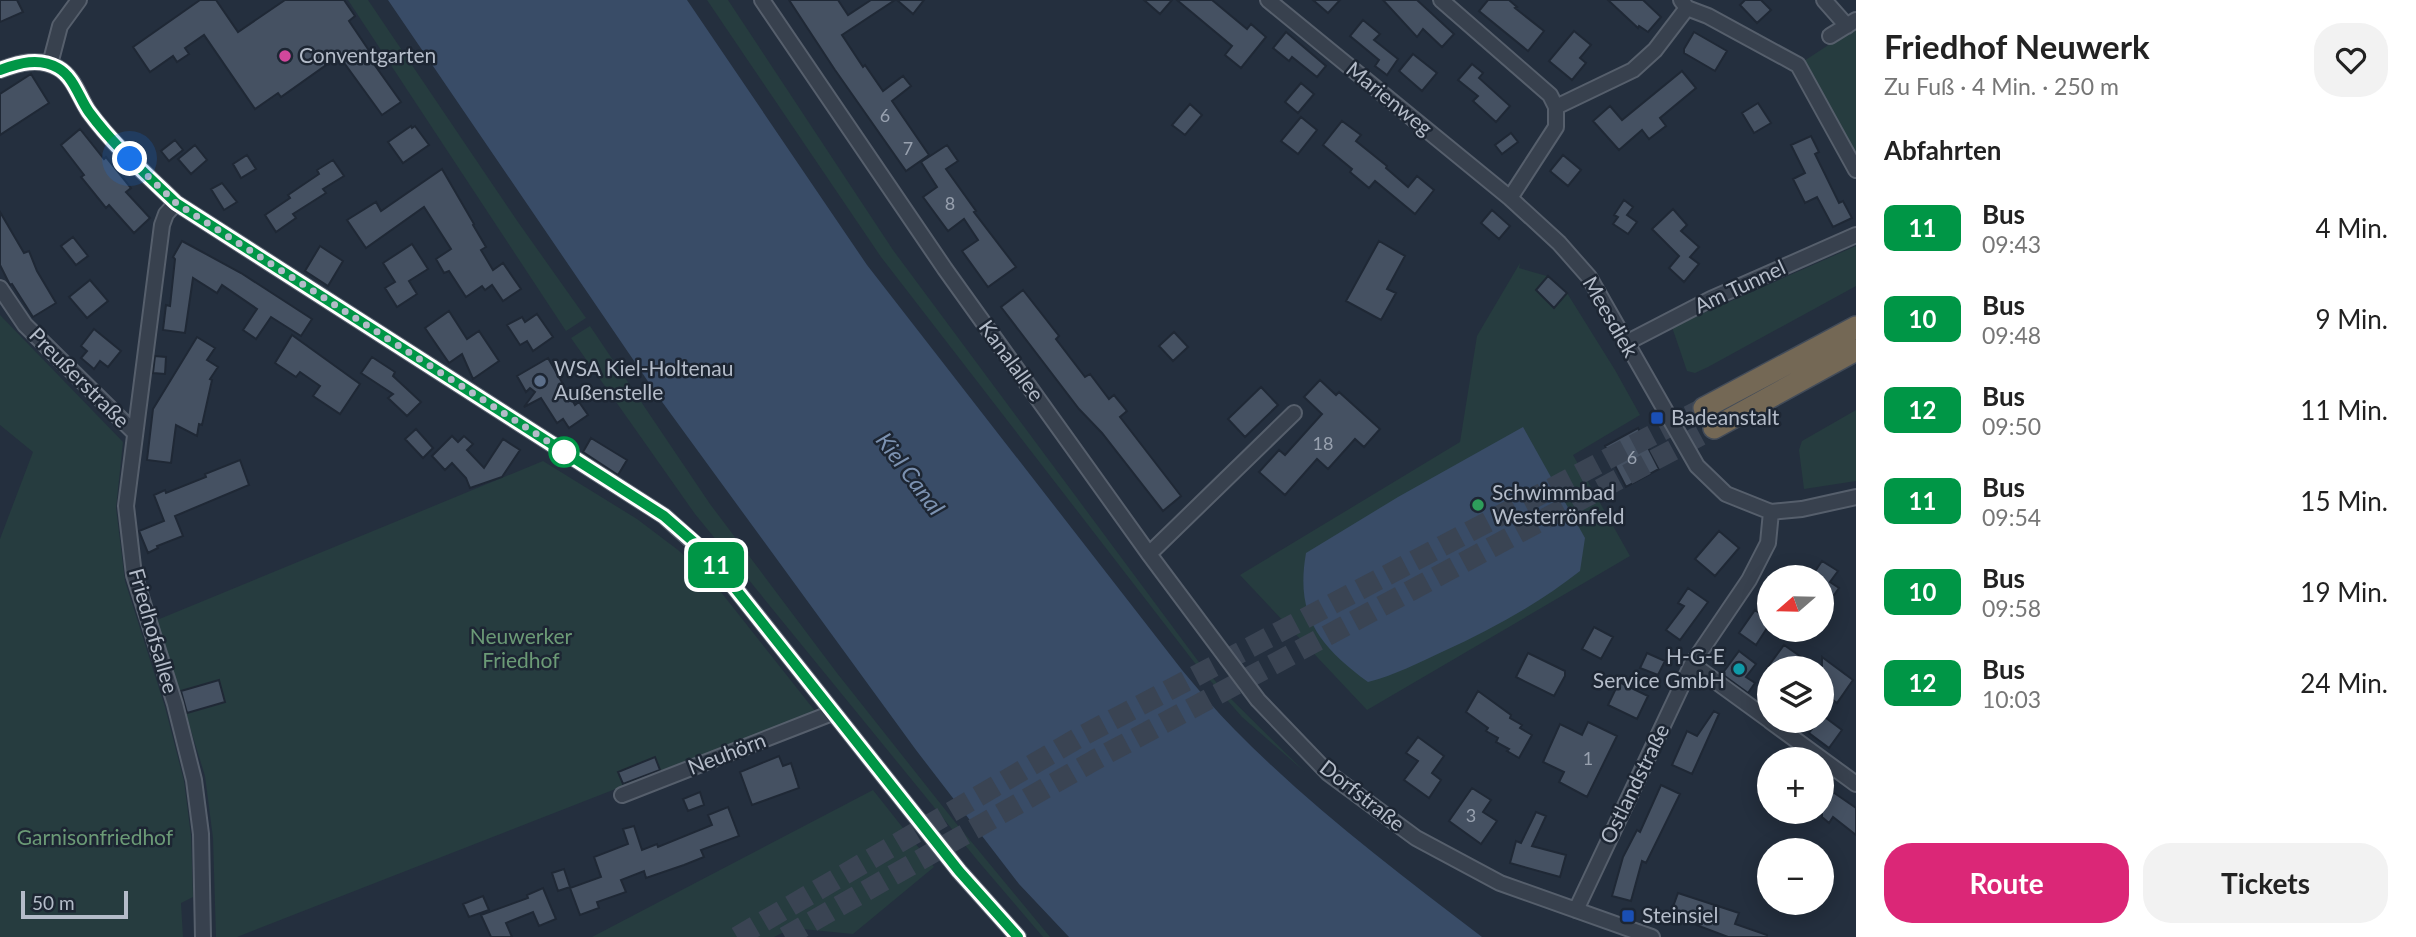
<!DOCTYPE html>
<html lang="de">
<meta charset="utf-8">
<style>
body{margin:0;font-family:Lato,sans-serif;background:#f2f2f2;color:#222;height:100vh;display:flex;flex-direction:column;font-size:26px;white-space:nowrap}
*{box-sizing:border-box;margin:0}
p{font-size:23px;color:#767676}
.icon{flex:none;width:38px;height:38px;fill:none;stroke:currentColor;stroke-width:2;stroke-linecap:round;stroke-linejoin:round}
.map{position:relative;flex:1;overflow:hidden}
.panel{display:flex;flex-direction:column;background:#fff;width:560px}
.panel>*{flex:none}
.badge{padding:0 14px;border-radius:10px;font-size:24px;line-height:46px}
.needle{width:46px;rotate:250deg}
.buttons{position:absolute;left:1757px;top:565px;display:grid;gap:14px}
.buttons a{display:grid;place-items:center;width:77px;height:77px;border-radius:50%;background:#fff;box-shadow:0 4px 18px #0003;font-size:35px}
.scale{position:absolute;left:21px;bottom:18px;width:107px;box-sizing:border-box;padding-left:7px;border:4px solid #b4bcc9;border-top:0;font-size:19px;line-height:24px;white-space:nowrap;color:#b4bcc9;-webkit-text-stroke:5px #1d2633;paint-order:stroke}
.you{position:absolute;width:35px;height:35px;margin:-18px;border:5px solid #fff;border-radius:50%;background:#1a73e8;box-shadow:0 0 0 10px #1a73e833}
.map>.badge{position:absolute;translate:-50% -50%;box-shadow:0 0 0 4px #fff}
h2{padding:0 28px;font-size:26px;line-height:63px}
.round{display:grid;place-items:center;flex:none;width:74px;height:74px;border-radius:28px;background:#f2f2f2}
.overview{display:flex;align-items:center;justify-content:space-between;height:119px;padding:0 28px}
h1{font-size:33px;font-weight:700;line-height:52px}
.cta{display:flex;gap:14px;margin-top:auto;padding:14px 28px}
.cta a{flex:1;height:80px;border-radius:28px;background:#db2777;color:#fff;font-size:28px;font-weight:700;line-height:80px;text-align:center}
.cta a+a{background:#f2f2f2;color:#222}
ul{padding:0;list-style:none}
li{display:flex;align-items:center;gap:21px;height:91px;padding:0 28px}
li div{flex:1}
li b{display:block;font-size:26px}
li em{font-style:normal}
li .badge{min-width:77px;font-weight:700;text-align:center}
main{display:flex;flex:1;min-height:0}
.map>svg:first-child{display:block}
</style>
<main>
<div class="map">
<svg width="1856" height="937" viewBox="0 0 1856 937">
<rect width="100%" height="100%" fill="#242f3e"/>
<!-- green -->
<path fill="#263c3f" d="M348,0H368L518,222L586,318L566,331Z
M707,0H728L893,250L1198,661L1229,697L1305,772L1242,717L1194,662L881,257Z
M1856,27V159L1804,61Z
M1856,246V286L1708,367L1695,373L1687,371L1672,327Z
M1520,263L1519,268L1550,277L1567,293L1615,370L1640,415L1573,455L1630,556L1367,710L1240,575L1460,442L1477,336Z
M0,315L123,442L116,508L125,581L165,707L184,781L191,836L193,897L181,903L183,937H0V539L33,452L0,425Z
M590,326L710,504L837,673L955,822L1050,937H1043L978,861L695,514L571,338Z
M1856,410V481L1804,489L1799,450L1802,441Z
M543,461L637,519L678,550L713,582L815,711L237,937H216L213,838L205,776L157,620Z
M873,790L934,867L853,934L792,928L774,937H592Z"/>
<!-- water -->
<path fill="#394c67" d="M388,0H687L867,265L1182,670C1199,690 1216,711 1235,730C1311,807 1397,872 1482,937H1069L1019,884L916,750L660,399Z
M1523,427L1585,538L1580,571C1538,604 1492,629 1444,651C1418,663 1395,675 1368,682C1319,646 1295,616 1306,553L1398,497Z"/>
<!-- building -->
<path fill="#455162" stroke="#1f2835" stroke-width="2" d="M0,0H17L23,12L0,22Z
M200,0H216L238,32L285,0H344L355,16L349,21L372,55L369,57L401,102L382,115L339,56L281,97L278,93L255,109L204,35L185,48L189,54L177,62L173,56L150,72L133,47Z
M789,0H838L848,15L871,0H895L842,35L863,67L865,65L883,91L903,76L911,86L892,101L929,155L906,171L835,70Z
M897,0H924L913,14Z
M1144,0H1172L1160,14Z
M1177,0H1212L1247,29L1251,24L1266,37L1241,68L1225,55L1232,46Z
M1313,0H1340L1328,13Z
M1383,0H1417L1454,34L1442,47L1423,29L1417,37Z
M1488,0H1509L1517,7L1515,8L1544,31L1528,51L1479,11Z
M1608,0H1643L1661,17L1648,32L1639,26L1638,28Z
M1745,0H1761L1771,10L1757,23L1740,5Z
M1363,20L1380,34L1374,40L1398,59L1387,75L1375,66L1379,60L1350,36Z
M1574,31L1591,45L1580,58L1586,63L1572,80L1549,61Z
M1286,32L1326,66L1317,77L1292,57L1289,61L1273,48Z
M1694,32L1727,51L1715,71L1684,53V49Z
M1413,54L1437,73L1422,91L1399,71Z
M1472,64L1483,73L1479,78L1510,106L1496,122L1473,101L1478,96L1458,80Z
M1682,71L1696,88L1660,118L1666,126L1649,139L1642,130L1619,150L1593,121L1610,106L1622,120Z
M31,74L49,103L0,135V94Z
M1301,83L1314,94L1298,113L1285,102Z
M1758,103L1771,123L1754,133L1742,113Z
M1190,104L1202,115L1185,135L1172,125Z
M1301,117L1317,130L1298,154L1281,141Z
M1342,121L1361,135L1356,141L1387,166L1386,168L1408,187L1417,176L1434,190L1415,214L1375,181L1369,188L1350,172L1352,169L1323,145Z
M411,126L412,128L415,126L429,145L403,163L388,142Z
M80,129L104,159L106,157L131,188L126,192L150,218L134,233L109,205L106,208L81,177L84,175L61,145Z
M1511,133L1518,142L1502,154L1495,145Z
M1811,136L1819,152L1815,154L1839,203L1843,201L1852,218L1833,227L1817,197L1805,203L1793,179L1805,173L1791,145Z
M175,140L183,150L169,161L161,151Z
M195,145L207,160L191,174L178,159Z
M947,145L958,161L946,169L976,211L974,212L1016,267L988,287L962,251L978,240L964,219L948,231L923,197L937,187L921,162Z
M247,155L256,169L241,178L233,164Z
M1563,155L1581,170L1568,186L1550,171Z
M333,160L344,176L323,189L326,193L293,214L296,218L276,232L265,215L290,198L288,195L319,174L317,170Z
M442,169L474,224L473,225L486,247L481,250L493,270L503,263L521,289L503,301L492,285L485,290L482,286L466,297L449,271L444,273L436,259L451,249L424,207L366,248L347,220L376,202L381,211Z
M222,183L237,202L224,210L211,189Z
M1624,200L1633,207L1627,215L1637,222L1628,234L1613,224L1618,217L1614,215Z
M1673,209L1687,225L1681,231L1699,247L1690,257L1699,264L1684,282L1669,268L1679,256L1652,229Z
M1492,210L1510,226L1499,239L1481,223Z
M0,212L24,253L29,251L37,271L56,303L33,317L12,284L10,285L0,265Z
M73,237L88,256L76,265L61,246Z
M182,241L241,273L312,319L301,336L271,317L256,339L243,330L257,309L222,285L217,293L193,278L185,333L163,330L166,305L170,306L175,259L173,257Z
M1379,241L1405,256L1387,289L1396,293L1381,320L1346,301Z
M412,244L428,269L409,281L417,294L397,307L385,288L395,282L383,263Z
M320,246L343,261L328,286L305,271Z
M1548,276L1567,293L1554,308L1536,290Z
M90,280L108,301L87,318L69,297Z
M1023,290L1059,336L1056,339L1085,377L1090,374L1109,399L1114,395L1127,411L1120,417L1181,496L1163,511L1102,433L1079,409L1001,307Z
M449,311L467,339L479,331L499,361L473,379L462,354L449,363L425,328Z
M537,314L553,337L533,351L527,341L520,345L507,325L522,317L525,322Z
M94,329L121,351L108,367L100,361L94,369L81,358L87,351L81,346Z
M1174,332L1188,347L1173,361L1159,346Z
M292,335L360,384L340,414L313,396L320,386L300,372L296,377L275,363Z
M197,337L215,348L207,360L218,367L210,379L212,380L202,425L199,424L197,436L176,425L171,463L147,460L153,409Z
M155,356L166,357L165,374L153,373Z
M372,357L395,372L393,376L421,402L407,416L388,398L393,394L361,373Z
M548,358L575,405L579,402L588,415L569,428L563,419L557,423L541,398L524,407L535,392L530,388L526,392L517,376Z
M1320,380L1336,395L1339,392L1380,429L1364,447L1355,439L1328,469L1317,459L1285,495L1259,472L1279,450L1285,455L1322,414L1304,397Z
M1261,387L1278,405L1245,437L1228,419Z
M1638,428L1659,469L1626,487L1605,446Z
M416,429L433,448L423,458L405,439Z
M452,436L458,442L464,436L473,444L467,450L484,468L503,439L520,450L502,477L470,488L466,478L452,463L445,470L432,456Z
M591,438L627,460L618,475L583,452Z
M240,460L249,485L175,516L183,536L157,546L158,548L148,553L139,531L164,521L154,495L165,490L166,493L206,477L205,474Z
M1719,531L1739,548L1715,576L1695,559Z
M1822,561L1838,571L1830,582L1839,588L1822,612V590L1825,585L1822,583V578L1812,576Z
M1688,588L1708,602L1680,640L1666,630L1684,606L1678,603Z
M1769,604V625L1756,645L1739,633L1755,610L1762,615Z
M1594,627L1613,637L1601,659L1582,649Z
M1784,645L1817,668H1767Z
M1739,651L1756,664L1746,677L1755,683L1748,693L1722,674Z
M1528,653L1565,671V676L1554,696L1516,677Z
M1647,653L1665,661L1658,675L1640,668Z
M1822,657L1853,680L1837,703L1822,692Z
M219,680L225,702L187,713L181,691Z
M1619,682L1648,696L1637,719L1608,705Z
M1478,691L1511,715L1510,718L1522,725L1520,728L1532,735L1519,758L1507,751L1509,749L1496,742L1498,738L1486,731L1488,728L1466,712Z
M1714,711L1719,714L1692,774L1672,765L1687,731L1697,736Z
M1822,715L1842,730L1829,748L1809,733L1818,721H1822Z
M1588,722L1617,736L1587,797L1559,782L1564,772L1543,762L1560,724L1582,735Z
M1418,737L1444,756L1432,773L1441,780L1429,798L1404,780L1418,761L1406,753Z
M779,756L783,766L791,763L799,788L752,805L740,772Z
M655,757L660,770L623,784L618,772Z
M1661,785L1680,794L1646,863L1642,861L1631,901L1612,896L1623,857L1637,830L1640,832Z
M1472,788L1491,800L1483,812L1497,821L1481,844L1449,821Z
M1830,790L1856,808V835L1833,817L1829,823L1822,817V802Z
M700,792L704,805L688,811L683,799Z
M728,807L739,836L701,850L704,857L684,865L646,878L644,871L621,880L626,892L597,902L599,908L580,915L570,888L601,877L594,857L628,844L623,829L634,826L642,850L657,844L658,847L712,825L708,815Z
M1536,812L1546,816L1532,846L1566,855L1560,877L1510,863L1516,841L1521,843Z
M564,869L570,887L558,891L552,873Z
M543,888L556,919L539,926L533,912L506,923L512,937H491L481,915L528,898L527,895Z
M1678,893L1739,913L1735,924L1767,935V937H1728L1670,915Z
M483,896L489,910L469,917L463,904Z"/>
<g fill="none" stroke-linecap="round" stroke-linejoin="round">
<!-- highway-tunnel -->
<path stroke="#3a4453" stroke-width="21" stroke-dasharray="21 10" stroke-linecap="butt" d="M737,937L1078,738L1704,408
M785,937L1093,761L1714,428"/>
<!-- minor casing -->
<g stroke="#565f6c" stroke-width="18">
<path id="minor" d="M762,0L945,269L1149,554L1258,700L1328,773L1416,838L1500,883L1652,937
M1268,0L1510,198L1559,243L1589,277L1697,466L1726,494L1771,512L1802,509L1856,497
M1441,0L1550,95L1556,107V127L1510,198
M1681,0L1687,8L1708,16L1798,65L1856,170
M1824,0L1847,26
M1830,36L1856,20
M50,64L60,26L79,0
M0,70C19,63 39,57 58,68C74,77 79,97 89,112C114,146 146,174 176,203L664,516L703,551L719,568L959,871L1018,937
M1556,107L1633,70L1655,50L1687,8
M176,203L166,214L162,225L126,506L134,575L175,704L194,780L201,834L203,937
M0,288L25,325L135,433
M1626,343L1711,299L1856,235
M1149,554L1294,413
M1692,664L1769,720
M1770,721L1856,784
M622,795L832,713
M1576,910L1692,664L1749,580L1768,543L1771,512"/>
</g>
<!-- highway casing -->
<g stroke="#434c59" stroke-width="24">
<path id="highway" d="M1704,408L1856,327
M1714,428L1856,350"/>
</g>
<!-- minor -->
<use href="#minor" stroke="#38414e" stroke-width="14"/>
<!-- highway -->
<use href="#highway" stroke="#746855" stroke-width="21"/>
</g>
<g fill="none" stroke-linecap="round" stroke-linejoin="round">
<!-- line casing -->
<g stroke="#fff" stroke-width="16">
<path id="line" d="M0,70C19,63 39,57 58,68C74,77 79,98 89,112C114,146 146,174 176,203L664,516L704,551L719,568L959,871L1018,937"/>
</g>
<!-- line -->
<use href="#line" stroke="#009646" stroke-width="10"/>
<!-- walk -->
<path stroke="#b4bcc9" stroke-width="7" stroke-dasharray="0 12.6" d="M130,159L176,203L566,453L564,452"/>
</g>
<!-- markers -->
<circle fill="#d1479c" stroke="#1d2633" stroke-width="2.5" cx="285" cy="56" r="7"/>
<circle fill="#5c6f8a" stroke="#1d2633" stroke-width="2.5" cx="540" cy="381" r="7"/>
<g fill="#1a4fb4" stroke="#1d2633" stroke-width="2.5">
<rect x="1650" y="411" width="14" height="14" rx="3.5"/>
<rect x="1621" y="909" width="14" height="14" rx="3.5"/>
</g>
<circle fill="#fff" stroke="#009646" stroke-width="3.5" cx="564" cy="452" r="14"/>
<circle fill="#2e9e5b" stroke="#1d2633" stroke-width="2.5" cx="1478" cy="505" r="7"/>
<circle fill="#0f9aa8" stroke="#1d2633" stroke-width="2.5" cx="1739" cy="669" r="7"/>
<g text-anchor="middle" stroke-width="5" stroke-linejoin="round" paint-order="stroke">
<!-- number labels -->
<g font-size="18" fill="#98a1af">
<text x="885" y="122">6</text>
<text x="908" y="155">7</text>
<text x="950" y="210">8</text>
<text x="1323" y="450">18</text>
<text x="1632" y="464">6</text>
<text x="1588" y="765">1</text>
<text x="1471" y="822">3</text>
</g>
<!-- poi labels -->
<g font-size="21" fill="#b4bcc9" stroke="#1d2633" text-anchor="start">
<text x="299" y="63">Conventgarten</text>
<text x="554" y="376">WSA Kiel-Holtenau<tspan x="554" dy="24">Außenstelle</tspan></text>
<text x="1671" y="425">Badeanstalt</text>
<text x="1492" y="500">Schwimmbad<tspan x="1492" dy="24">Westerrönfeld</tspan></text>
<text x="1725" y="664" text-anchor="end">H-G-E<tspan x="1725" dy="24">Service GmbH</tspan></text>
<text x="1642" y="923">Steinsiel</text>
</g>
<!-- street labels -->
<g font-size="21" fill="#b4bcc9" stroke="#1d2633">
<text transform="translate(1389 99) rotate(39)" y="7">Marienweg</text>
<text transform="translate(1740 287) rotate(-25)" y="7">Am Tunnel</text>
<text transform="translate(1610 317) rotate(60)" y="7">Meesdiek</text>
<text transform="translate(1011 361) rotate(54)" y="7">Kanalallee</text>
<text transform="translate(79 378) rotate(45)" y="7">Preußerstraße</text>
<text transform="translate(153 631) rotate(74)" y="7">Friedhofsallee</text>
<text transform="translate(727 754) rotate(-21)" y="7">Neuhörn</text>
<text transform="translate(1635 784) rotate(-64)" y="7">Ostlandstraße</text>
<text transform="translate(1362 796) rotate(38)" y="7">Dorfstraße</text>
</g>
<!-- park labels -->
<g font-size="21" fill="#6b9a76" stroke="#1d2633">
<text x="521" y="644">Neuwerker<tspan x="521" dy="24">Friedhof</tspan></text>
<text x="95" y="845">Garnisonfriedhof</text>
</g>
<!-- water labels -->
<g font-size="23" font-style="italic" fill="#7c92b1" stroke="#1d2633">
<text transform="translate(910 474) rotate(53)" y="8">Kiel Canal</text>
</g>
</g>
</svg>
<div class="buttons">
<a><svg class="needle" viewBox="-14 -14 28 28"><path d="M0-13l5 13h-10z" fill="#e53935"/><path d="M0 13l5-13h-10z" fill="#767676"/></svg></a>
<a><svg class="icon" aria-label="layers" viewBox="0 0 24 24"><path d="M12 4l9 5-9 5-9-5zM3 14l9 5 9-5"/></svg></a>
<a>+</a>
<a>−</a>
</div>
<div class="scale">50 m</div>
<div class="you" style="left:130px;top:159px"></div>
<b class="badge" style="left:716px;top:565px;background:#009646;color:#fff">11</b>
</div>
<section class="panel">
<div class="overview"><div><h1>Friedhof Neuwerk</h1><p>Zu Fuß · 4 Min. · 250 m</p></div><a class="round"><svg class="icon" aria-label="heart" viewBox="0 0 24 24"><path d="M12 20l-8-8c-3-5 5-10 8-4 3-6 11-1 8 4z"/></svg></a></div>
<h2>Abfahrten</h2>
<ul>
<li><span class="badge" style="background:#009646;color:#fff">11</span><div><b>Bus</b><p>09:43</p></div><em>4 Min.</em></li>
<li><span class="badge" style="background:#009646;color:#fff">10</span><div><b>Bus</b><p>09:48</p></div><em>9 Min.</em></li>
<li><span class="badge" style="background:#009646;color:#fff">12</span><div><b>Bus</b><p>09:50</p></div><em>11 Min.</em></li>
<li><span class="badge" style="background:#009646;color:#fff">11</span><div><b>Bus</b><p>09:54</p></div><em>15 Min.</em></li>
<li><span class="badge" style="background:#009646;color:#fff">10</span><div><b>Bus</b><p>09:58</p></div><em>19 Min.</em></li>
<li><span class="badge" style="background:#009646;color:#fff">12</span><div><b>Bus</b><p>10:03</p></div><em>24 Min.</em></li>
</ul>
<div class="cta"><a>Route</a><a>Tickets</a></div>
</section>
</main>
